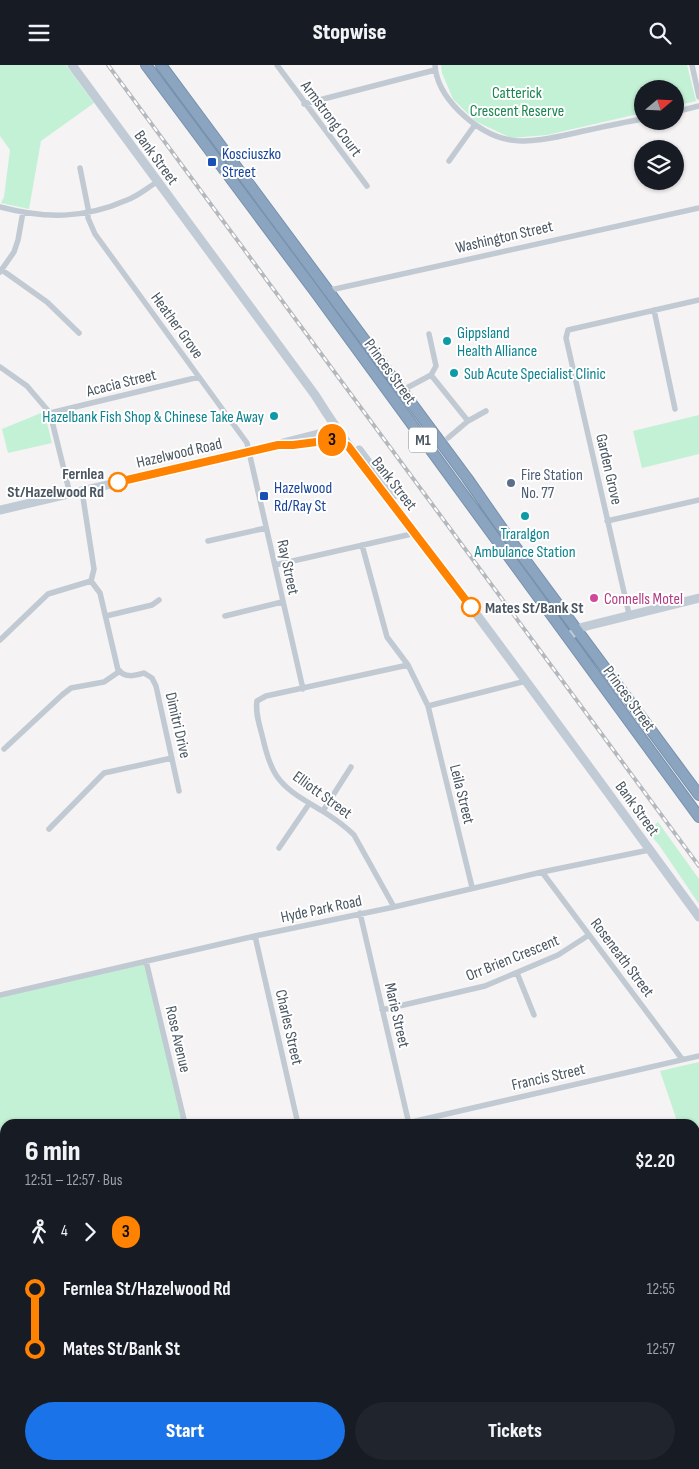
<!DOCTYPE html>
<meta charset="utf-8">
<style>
body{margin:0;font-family:"Sofia Sans Condensed",sans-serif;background:#20242c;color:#f1f3f6;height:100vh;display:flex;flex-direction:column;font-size:19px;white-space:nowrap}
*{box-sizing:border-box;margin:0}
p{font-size:16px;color:#9ea1a6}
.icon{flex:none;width:28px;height:28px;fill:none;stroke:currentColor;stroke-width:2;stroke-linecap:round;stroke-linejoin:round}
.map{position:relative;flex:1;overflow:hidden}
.panel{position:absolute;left:0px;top:1054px;width:700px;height:351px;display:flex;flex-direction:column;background:#171b24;border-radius:15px 15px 0 0;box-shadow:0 1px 4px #0004}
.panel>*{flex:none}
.badge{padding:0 10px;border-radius:16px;font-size:18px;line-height:32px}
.needle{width:32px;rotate:71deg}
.controls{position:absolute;left:634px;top:15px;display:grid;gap:10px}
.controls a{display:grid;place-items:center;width:50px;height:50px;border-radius:50%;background:#171b24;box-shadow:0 1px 4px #0004;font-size:25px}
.map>.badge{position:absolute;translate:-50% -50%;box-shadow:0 0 0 2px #fff}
.legs{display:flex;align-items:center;gap:8px;height:55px;padding:0 25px;font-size:16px}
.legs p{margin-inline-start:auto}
.summary{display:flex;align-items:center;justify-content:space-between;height:85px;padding:0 25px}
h1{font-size:28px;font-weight:800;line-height:38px}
.action{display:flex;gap:10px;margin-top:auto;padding:10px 25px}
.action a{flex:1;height:58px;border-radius:30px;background:#1a73e8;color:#fff;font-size:20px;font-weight:800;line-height:58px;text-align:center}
.action a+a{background:#20242c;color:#f1f3f6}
ul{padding:0 25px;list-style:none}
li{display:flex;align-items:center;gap:18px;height:60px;font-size:19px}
li i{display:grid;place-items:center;width:8px;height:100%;margin:0 6px;background:currentColor}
li i::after{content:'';width:12px;height:12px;margin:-6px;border:4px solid;border-radius:50%;background:#171b24}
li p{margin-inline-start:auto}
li:first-child i{background:linear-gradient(#0000 50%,currentColor 0)}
li:last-child i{background:linear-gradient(currentColor 50%,#0000 0)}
header{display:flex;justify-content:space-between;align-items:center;height:65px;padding:0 25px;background:#171b24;font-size:22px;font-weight:800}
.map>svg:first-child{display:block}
</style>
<header><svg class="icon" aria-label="menu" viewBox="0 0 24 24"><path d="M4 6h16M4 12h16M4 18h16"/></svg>Stopwise<svg class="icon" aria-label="search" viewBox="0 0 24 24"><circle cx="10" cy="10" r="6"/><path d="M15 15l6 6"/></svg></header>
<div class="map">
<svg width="699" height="1404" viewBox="0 0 699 1404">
<rect width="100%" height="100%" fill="#f5f3f3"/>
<!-- green -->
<path fill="#c3f1d5" d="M0,0H66L94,38L41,76L29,144L1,138L4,132L10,85L0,71Z
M441,0H687L696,36L675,41V24H642V48L547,70L511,73L475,56L453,34L442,8Z
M41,348L46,354L52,378L8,388L2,364Z
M699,350V389L642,403L633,366Z
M658,757L699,814V839L659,780L647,766Z
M146,897L183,1059H5V1325L0,1326V931Z
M699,997V1163L695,1164V1114H696L695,1109V1059H678L660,1006Z"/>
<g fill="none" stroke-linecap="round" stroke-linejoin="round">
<!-- highway casing -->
<g stroke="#7690ad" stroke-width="12">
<path id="highway" d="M146,0L316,228L699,752
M161,0L467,413L506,469L699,730"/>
</g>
<!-- street -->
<path stroke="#c1cad2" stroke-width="5.5" d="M277,0L367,121
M435,0C436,18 447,34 459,46C498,84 526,79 575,68C598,63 620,58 642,54
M692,0L699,32
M304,39L435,5
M675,47L699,41
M449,96L474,61
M80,103L88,143V153L95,169L247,378L303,624
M0,142C45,154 84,154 127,135C138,131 147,123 157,117
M2,205L47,237L79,268
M0,207L14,187L18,175L23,147
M326,226L699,143
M654,245L675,344
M429,269L436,301L431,310
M0,302L27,321L50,348L70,429
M403,325L431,310L468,356L486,346
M50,348L199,312
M448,373L468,356
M607,456L699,435
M208,476L266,463
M362,480L387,572L408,600L428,641L472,822
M275,500L416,468
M91,516L100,528L118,605C126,613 133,611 144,608L152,613L156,621L179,726
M629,549L566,273L568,265L699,235
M106,551L152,540L159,535
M225,551L282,537
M0,575L48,529L91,516L94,504L82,426
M428,641L526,616
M4,684L62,630L71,623L104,617L120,606
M323,746L351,702
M49,764L104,708L172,693
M279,783L309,739
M542,807L682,994
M394,842L354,770C345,761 335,754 324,747C307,736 288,728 276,710C269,699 266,687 263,674C260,661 255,649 257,636L266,631L408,600
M360,848L409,1059
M255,871L298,1059
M146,896L185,1059
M517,908L534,950
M0,930L255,871L394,842L542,807L649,785
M382,945L485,921L558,890L589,870
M403,1059L699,991
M695,1174H699
M0,1327L5,1326
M695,1345L699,1344
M59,1400L60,1404
M609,1400L610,1404
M90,1404L110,1400
M436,1404L453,1400"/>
<!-- secondary -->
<path stroke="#c1cbd6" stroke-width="9" d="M72,0L315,330C358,399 410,461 459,526C540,634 619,743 699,852
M283,378L326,367L334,361
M359,385L393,431
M0,445L278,380C297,381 331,372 346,380
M572,569L583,562L699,533"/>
<!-- highway -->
<use href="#highway" stroke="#8ba5c1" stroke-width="10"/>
<!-- rail casing -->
<g stroke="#b5b8bd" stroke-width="4">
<path id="rail" d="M108,0L699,801"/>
</g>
<!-- rail -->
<use href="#rail" stroke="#fff" stroke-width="2" stroke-dasharray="5.5" stroke-linecap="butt"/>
</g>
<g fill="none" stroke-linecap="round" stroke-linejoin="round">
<!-- line-1 casing -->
<g stroke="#fff" stroke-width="11">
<path id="line-1" d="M118,417L278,380H293L332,375L343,378L348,381L471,542"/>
</g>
<!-- line-1 -->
<use href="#line-1" stroke="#ff8200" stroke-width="8"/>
</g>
<!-- markers -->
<g fill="#1a4fb4" stroke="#fff" stroke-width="2">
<rect x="207" y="92" width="10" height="10" rx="2.5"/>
<rect x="259" y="426" width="10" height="10" rx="2.5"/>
</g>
<g fill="#0f9aa8" stroke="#fff" stroke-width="2">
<circle cx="447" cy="276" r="5"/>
<circle cx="454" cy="308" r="5"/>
<circle cx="274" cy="351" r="5"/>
<circle cx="525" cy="451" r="5"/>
</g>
<g fill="#fff" stroke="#ff8200" stroke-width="2.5">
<circle cx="118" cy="417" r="9"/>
<circle cx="471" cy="542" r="9"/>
</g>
<circle fill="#5c6f8a" stroke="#fff" stroke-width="2" cx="511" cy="418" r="5"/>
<circle fill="#d1479c" stroke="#fff" stroke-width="2" cx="594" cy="533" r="5"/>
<g text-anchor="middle" stroke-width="4" stroke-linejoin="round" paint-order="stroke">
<!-- shield labels -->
<rect fill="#fff" stroke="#808990" stroke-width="1" x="409" y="362.5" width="28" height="25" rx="4"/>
<g font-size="15" font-weight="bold" fill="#4a5661">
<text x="423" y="380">M1</text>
</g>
<!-- park labels -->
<g font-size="16" fill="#17864f" stroke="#fff">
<text x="517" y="33">Catterick<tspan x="517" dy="18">Crescent Reserve</tspan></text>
</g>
<!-- street labels -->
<g font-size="16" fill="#4a5661" stroke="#fff">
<text transform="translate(332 53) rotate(53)" y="6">Armstrong Court</text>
<text transform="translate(157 92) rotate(54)" y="6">Bank Street</text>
<text transform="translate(504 171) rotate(-13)" y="6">Washington Street</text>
<text transform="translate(178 260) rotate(54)" y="6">Heather Grove</text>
<text transform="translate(391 306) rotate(54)" y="6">Princes Street</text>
<text transform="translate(121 317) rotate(-14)" y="6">Acacia Street</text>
<text transform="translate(179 387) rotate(-13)" y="6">Hazelwood Road</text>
<text transform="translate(610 404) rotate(77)" y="6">Garden Grove</text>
<text transform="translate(395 418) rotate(52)" y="6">Bank Street</text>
<text transform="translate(289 502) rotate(78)" y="6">Ray Street</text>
<text transform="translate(630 633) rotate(54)" y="6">Princes Street</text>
<text transform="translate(179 660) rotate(77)" y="6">Dimitri Drive</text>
<text transform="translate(323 729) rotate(36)" y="6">Elliott Street</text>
<text transform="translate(463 729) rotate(76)" y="6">Leila Street</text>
<text transform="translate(638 743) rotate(54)" y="6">Bank Street</text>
<text transform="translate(321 843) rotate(-12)" y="6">Hyde Park Road</text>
<text transform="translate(512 892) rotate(-22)" y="6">Orr Brien Crescent</text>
<text transform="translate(623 892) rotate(53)" y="6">Roseneath Street</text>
<text transform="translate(398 950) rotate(77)" y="6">Marie Street</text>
<text transform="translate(290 962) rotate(77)" y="6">Charles Street</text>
<text transform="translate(179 974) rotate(77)" y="6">Rose Avenue</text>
<text transform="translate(548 1011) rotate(-13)" y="6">Francis Street</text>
</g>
<!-- transit labels -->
<g font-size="16" fill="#164399" stroke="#fff" text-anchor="start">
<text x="222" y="94">Kosciuszko<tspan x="222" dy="18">Street</tspan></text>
<text x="274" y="428">Hazelwood<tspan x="274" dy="18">Rd/Ray St</tspan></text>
</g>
<!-- culture labels -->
<g font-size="16" fill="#0d838f" stroke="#fff" text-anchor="start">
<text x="457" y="273">Gippsland<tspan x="457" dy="18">Health Alliance</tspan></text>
<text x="464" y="314">Sub Acute Specialist Clinic</text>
<text x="264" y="357" text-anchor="end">Hazelbank Fish Shop &amp; Chinese Take Away</text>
<text x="525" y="474" text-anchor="middle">Traralgon<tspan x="525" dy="18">Ambulance Station</tspan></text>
</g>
<!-- stop labels -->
<g font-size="16" font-weight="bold" fill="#4a5661" stroke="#fff" text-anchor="end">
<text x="104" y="414">Fernlea<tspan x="104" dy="18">St/Hazelwood Rd</tspan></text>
<text x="485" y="548" text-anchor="start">Mates St/Bank St</text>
</g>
<!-- service labels -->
<g font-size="16" fill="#4e5e75" stroke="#fff" text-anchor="start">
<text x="521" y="415">Fire Station<tspan x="521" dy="18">No. 77</tspan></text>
</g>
<!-- hotel labels -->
<g font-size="16" fill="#b23c85" stroke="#fff" text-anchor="start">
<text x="604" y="539">Connells Motel</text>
</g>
</g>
</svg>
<div class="controls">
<a><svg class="needle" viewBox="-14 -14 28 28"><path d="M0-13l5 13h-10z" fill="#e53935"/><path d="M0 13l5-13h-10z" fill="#9ea1a6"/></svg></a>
<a><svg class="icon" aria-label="layers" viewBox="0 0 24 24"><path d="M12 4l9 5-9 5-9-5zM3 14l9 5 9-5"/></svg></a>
</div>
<b class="badge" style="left:332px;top:375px;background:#ff8200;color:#111">3</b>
<section class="panel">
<div class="summary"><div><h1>6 min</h1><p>12:51 – 12:57 · Bus</p></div><b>$2.20</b></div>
<div class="legs"><svg class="icon" aria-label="walk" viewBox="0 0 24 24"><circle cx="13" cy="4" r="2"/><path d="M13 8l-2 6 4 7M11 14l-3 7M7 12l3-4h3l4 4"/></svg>4<svg class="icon" aria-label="forward" viewBox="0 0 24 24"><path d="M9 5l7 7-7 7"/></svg><b class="badge" style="background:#ff8200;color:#111">3</b></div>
<ul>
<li><i style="color:#ff8200"></i><b>Fernlea St/Hazelwood Rd</b><p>12:55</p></li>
<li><i style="color:#ff8200"></i><b>Mates St/Bank St</b><p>12:57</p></li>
</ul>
<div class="action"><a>Start</a><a>Tickets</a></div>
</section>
</div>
